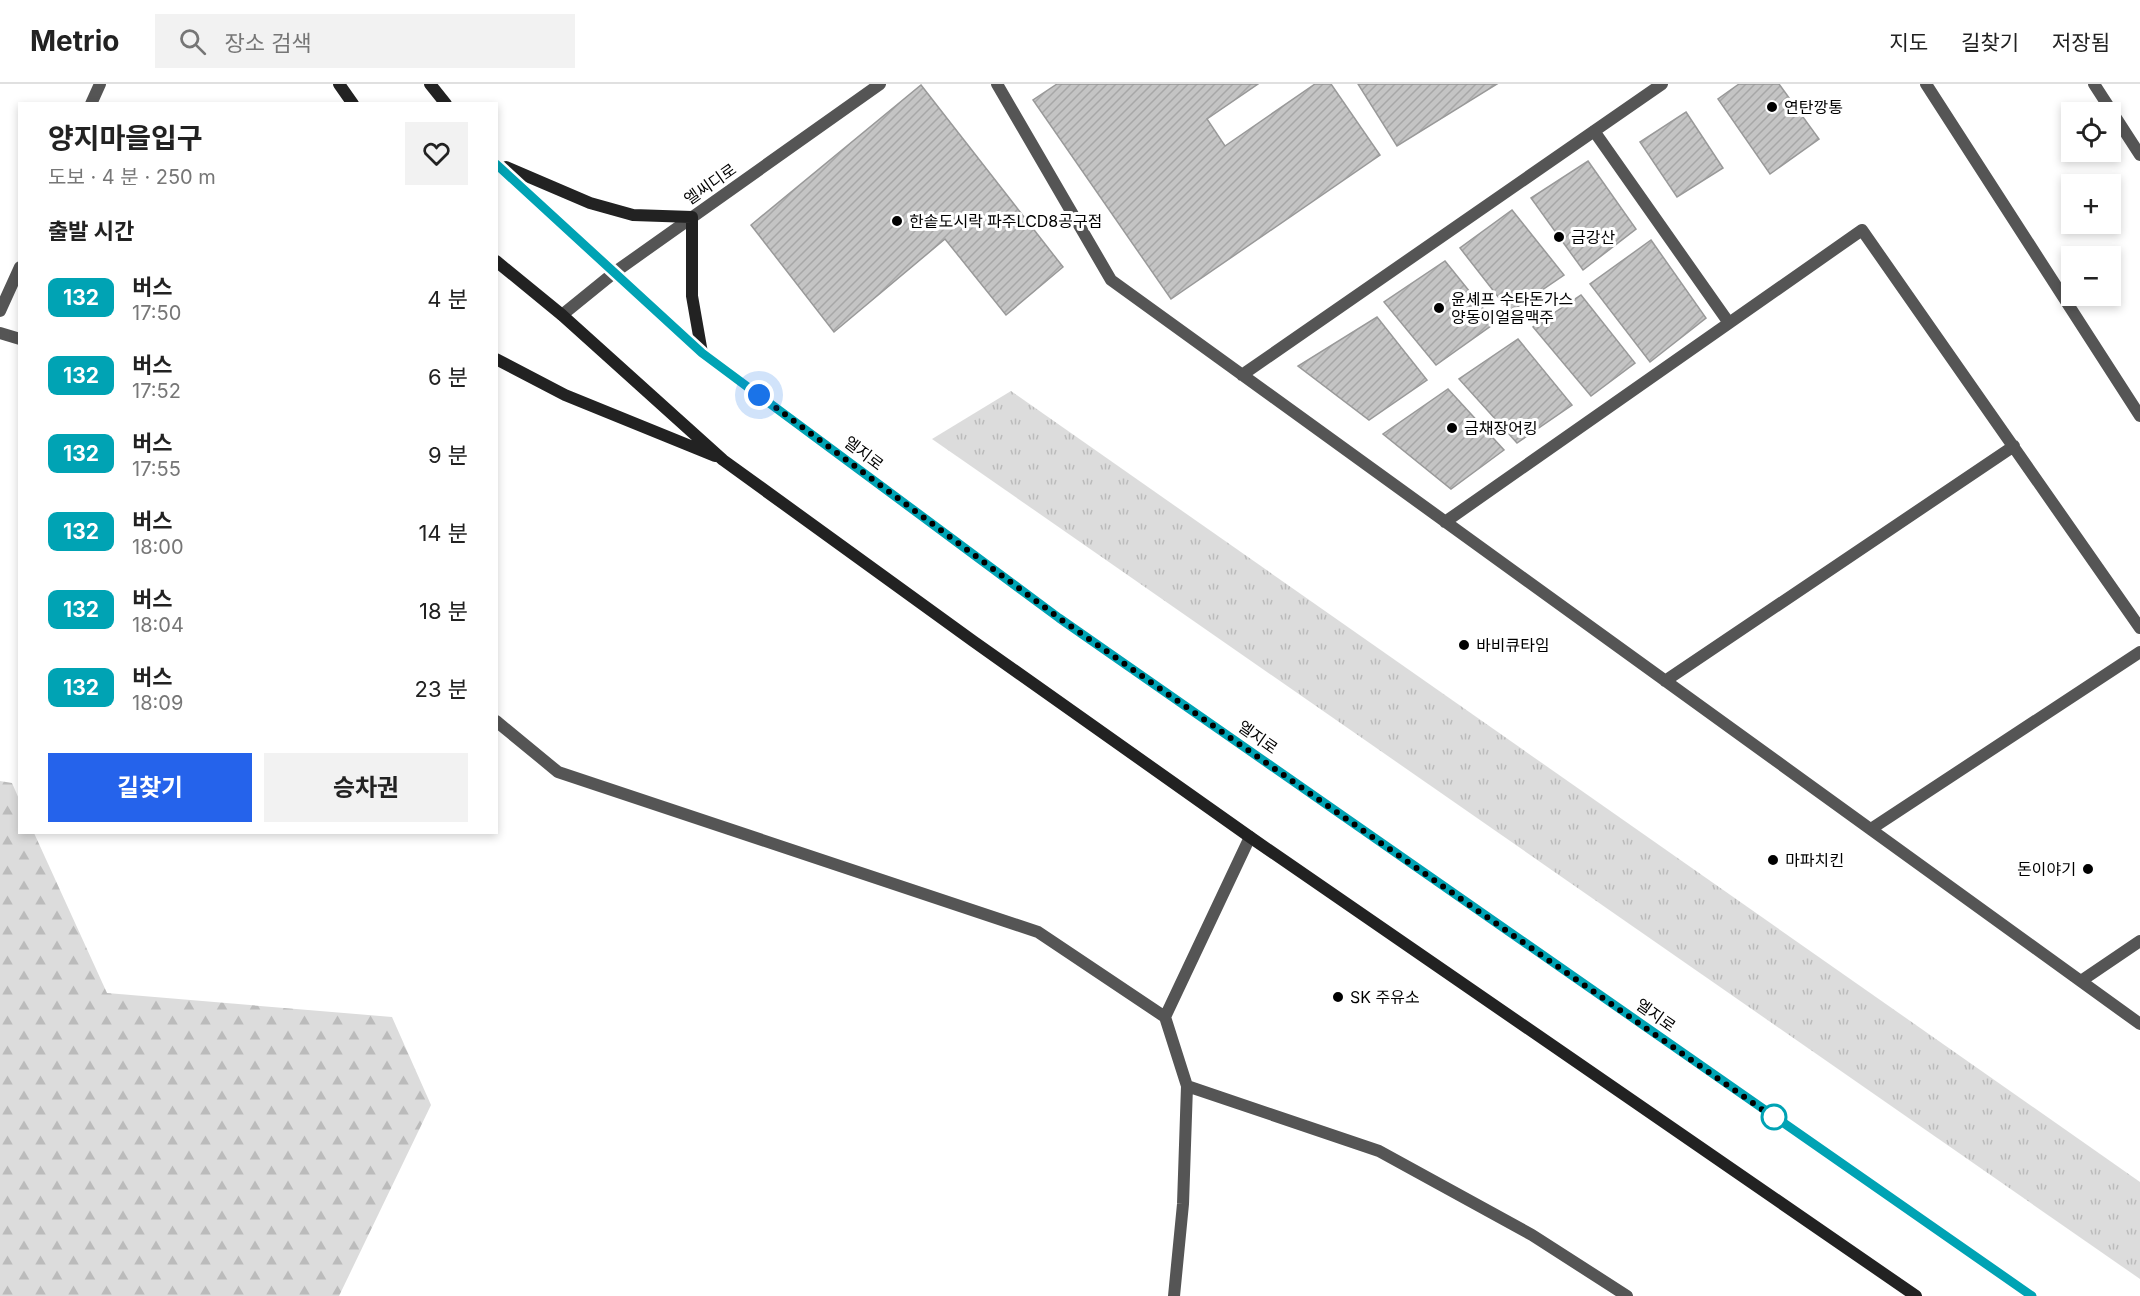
<!DOCTYPE html>
<html lang="ko">
<meta charset="utf-8">
<style>
body{margin:0;font-family:Inter,"Noto Sans KR",sans-serif;background:#f2f2f2;color:#222;height:100vh;display:flex;flex-direction:column;font-size:22px;white-space:nowrap}
*{box-sizing:border-box;margin:0}
p{font-size:20px;color:#767676}
.icon{flex:none;width:33px;height:33px;fill:none;stroke:currentColor;stroke-width:2;stroke-linecap:round;stroke-linejoin:round}
.map{position:relative;flex:1;overflow:hidden}
.sheet{position:absolute;left:18px;top:18px;width:480px;height:732px;display:flex;flex-direction:column;background:#fff;border-radius:0px;box-shadow:0 3px 9px #0003}
.sheet>*{flex:none}
.badge{padding:0 12px;border-radius:9px;font-size:21px;line-height:39px}
.fabs{position:absolute;left:2061px;top:18px;display:grid;gap:12px}
.fabs a{display:grid;place-items:center;width:60px;height:60px;border-radius:0px;background:#fff;box-shadow:0 3px 9px #0003;font-size:30px}
.you{position:absolute;width:30px;height:30px;margin:-15px;border:4px solid #fff;border-radius:50%;background:#1a73e8;box-shadow:0 0 0 9px #1a73e833}
.map>.badge{position:absolute;translate:-50% -50%;box-shadow:0 0 0 3px #fff}
h2{padding:0 30px;font-size:22px;line-height:54px}
.round{display:grid;place-items:center;flex:none;width:63px;height:63px;border-radius:0px;background:#f2f2f2}
.headline{display:flex;align-items:center;justify-content:space-between;height:102px;padding:0 30px}
h1{font-size:28px;font-weight:700;line-height:45px}
.button{display:flex;gap:12px;margin-top:auto;padding:12px 30px}
.button a{flex:1;height:69px;border-radius:0px;background:#2563eb;color:#fff;font-size:24px;font-weight:700;line-height:69px;text-align:center}
.button a+a{background:#f2f2f2;color:#222}
ul{padding:0;list-style:none}
li{display:flex;align-items:center;gap:18px;height:78px;padding:0 30px}
li div{flex:1}
li b{display:block;font-size:22px}
li em{font-style:normal}
li .badge{min-width:66px;font-weight:700;text-align:center}
header{display:flex;align-items:center;gap:36px;box-sizing:border-box;height:84px;padding:0 30px;background:#fff;border-bottom:2px solid #e0e0e0}
header strong{font-size:28px}
nav{display:flex;gap:33px;margin-inline-start:auto;font-size:21px}
.search{width:420px;height:54px;background:#f2f2f2;display:flex;align-items:center;gap:15px;box-sizing:border-box;padding:0 21px;border-radius:0px;color:#767676;font-size:22px}
.map>svg:first-child{display:block}
</style>
<header>
<strong>Metrio</strong>
<div class="search"><svg class="icon" aria-label="search" viewBox="0 0 24 24"><circle cx="10" cy="10" r="6"/><path d="M15 15l6 6"/></svg>장소 검색</div>
<nav><a>지도</a><a>길찾기</a><a>저장됨</a></nav>
</header>
<div class="map">
<svg width="2140" height="1212" viewBox="0 0 2140 1212">
<defs>
<pattern id="grass-tufts" width="24" height="20" patternUnits="userSpaceOnUse" patternTransform="scale(1.5)"><rect width="24" height="20" fill="#dcdcdc"/><path d="M3 7l-1-3M5 7V3M7 7l1-3M15 17l-1-3M17 17v-4M19 17l1-3" fill="none" stroke="#bbb"/></pattern>
<pattern id="forest-firs" width="22" height="20" patternUnits="userSpaceOnUse" patternTransform="scale(1.5)"><rect width="22" height="20" fill="#dcdcdc"/><path d="M5 1l3.5 6h-7zM16 11l3.5 6h-7z" fill="#bbb"/></pattern>
<pattern id="building-hatch" width="6" height="6" patternUnits="userSpaceOnUse" patternTransform="scale(1.5)"><rect width="6" height="6" fill="#c4c4c4"/><path d="M-1 1l2-2M0 6l6-6M5 7l2-2" fill="none" stroke="#a7a7a7"/></pattern>
</defs>
<rect width="100%" height="100%" fill="#fff"/>
<!-- grass -->
<path fill="url(#grass-tufts)" d="M1011,307L2140,1098V1195L932,355Z"/>
<!-- forest -->
<path fill="url(#forest-firs)" d="M0,697L12,699L19,715L20,748L34,749L107,909L392,933L431,1021L339,1212H0Z"/>
<!-- building -->
<path fill="url(#building-hatch)" stroke="#999" stroke-width="1.5" d="M1057,0H1258L1207,35L1225,62L1315,0H1331L1380,71L1171,215L1033,16Z
M1358,0H1497L1397,62Z
M1739,0H1779L1819,55L1770,90L1718,15Z
M921,1L1063,183L1006,231L945,155L834,248L751,141Z
M1686,28L1723,84L1677,113L1640,58Z
M1588,77L1636,145L1583,186L1531,114Z
M1512,126L1564,191L1510,228L1460,164Z
M1651,156L1706,234L1650,278L1590,200Z
M1445,177L1495,239L1436,281L1384,218Z
M1581,211L1635,279L1591,312L1533,243Z
M1377,233L1427,296L1369,336L1298,282Z
M1518,255L1572,321L1517,359L1459,295Z
M1448,305L1504,366L1451,405L1383,350Z"/>
<g fill="none" stroke-linecap="round" stroke-linejoin="round">
<!-- minor -->
<path stroke="#555" stroke-width="12" d="M997,0L1111,196L2140,940
M1926,0L2140,332
M2094,0L2140,71
M91,20L100,0
M1594,47L1729,239
M0,227L20,183
M562,231L615,188L880,0
M0,249L20,255
M1242,291L1662,0
M1445,438L1862,146L2140,544
M1665,597L2014,362
M496,637L558,688L1038,848L1165,933L1187,1002L1379,1067L1532,1151L1627,1212
M1871,745L2140,568
M2081,897L2140,857
M1165,933L1250,753
M1174,1212L1183,1120L1187,1002"/>
<!-- secondary -->
<path stroke="#222" stroke-width="12" d="M339,0L353,20
M430,0L446,20
M496,80L702,269L1059,534L2032,1212
M506,83L590,119L633,131L692,133V212L702,269
M496,177L562,231L723,376L973,557L1250,753L1916,1212
M496,275L565,311L715,372"/>
</g>
<g fill="none" stroke-linecap="round" stroke-linejoin="round">
<!-- line casing -->
<g stroke="#fff" stroke-width="14">
<path id="line" d="M496,80L702,269L1059,534L2032,1212"/>
</g>
<!-- line -->
<use href="#line" stroke="#00a3b4" stroke-width="9"/>
<!-- walk -->
<path stroke="#000" stroke-width="6" stroke-dasharray="0 10.8" d="M759,311L1059,534L1783,1040L1774,1033"/>
</g>
<!-- markers -->
<g fill="#000" stroke="#fff" stroke-width="2">
<circle cx="1772" cy="23" r="6"/>
<circle cx="897" cy="137" r="6"/>
<circle cx="1559" cy="153" r="6"/>
<circle cx="1439" cy="224" r="6"/>
<circle cx="1452" cy="344" r="6"/>
<circle cx="1464" cy="561" r="6"/>
<circle cx="1773" cy="776" r="6"/>
<circle cx="2088" cy="785" r="6"/>
<circle cx="1338" cy="913" r="6"/>
</g>
<circle fill="#fff" stroke="#00a3b4" stroke-width="3" cx="1774" cy="1033" r="12"/>
<g text-anchor="middle" stroke-width="6" stroke-linejoin="round" paint-order="stroke">
<!-- poi labels -->
<g font-size="16" fill="#000" stroke="#fff" text-anchor="start">
<text x="1784" y="29">연탄깡통</text>
<text x="909" y="143">한솥도시락 파주LCD8공구점</text>
<text x="1571" y="159">금강산</text>
<text x="1451" y="221">윤셰프 수타돈가스<tspan x="1451" dy="18">양동이얼음맥주</tspan></text>
<text x="1464" y="350">금채장어킹</text>
<text x="1476" y="567">바비큐타임</text>
<text x="1785" y="782">마파치킨</text>
<text x="2076" y="791" text-anchor="end">돈이야기</text>
<text x="1350" y="919">SK 주유소</text>
</g>
<!-- street labels -->
<g font-size="16" fill="#000" stroke="#fff">
<text transform="translate(710 100) rotate(-35)" y="6">엘씨디로</text>
<text transform="translate(864 369) rotate(37)" y="6">엘지로</text>
<text transform="translate(1258 653) rotate(35)" y="6">엘지로</text>
<text transform="translate(1656 931) rotate(35)" y="6">엘지로</text>
</g>
</g>
</svg>
<div class="fabs">
<a><svg class="icon" aria-label="locate" viewBox="0 0 24 24"><circle cx="12" cy="12" r="6"/><path d="M12 2v4M12 18v4M2 12h4M18 12h4"/></svg></a>
<a>+</a>
<a>−</a>
</div>
<div class="you" style="left:759px;top:311px"></div>
<section class="sheet">
<div class="headline"><div><h1>양지마을입구</h1><p>도보 · 4 분 · 250 m</p></div><a class="round"><svg class="icon" aria-label="heart" viewBox="0 0 24 24"><path d="M12 20l-8-8c-3-5 5-10 8-4 3-6 11-1 8 4z"/></svg></a></div>
<h2>출발 시간</h2>
<ul>
<li><span class="badge" style="background:#00a3b4;color:#fff">132</span><div><b>버스</b><p>17:50</p></div><em>4 분</em></li>
<li><span class="badge" style="background:#00a3b4;color:#fff">132</span><div><b>버스</b><p>17:52</p></div><em>6 분</em></li>
<li><span class="badge" style="background:#00a3b4;color:#fff">132</span><div><b>버스</b><p>17:55</p></div><em>9 분</em></li>
<li><span class="badge" style="background:#00a3b4;color:#fff">132</span><div><b>버스</b><p>18:00</p></div><em>14 분</em></li>
<li><span class="badge" style="background:#00a3b4;color:#fff">132</span><div><b>버스</b><p>18:04</p></div><em>18 분</em></li>
<li><span class="badge" style="background:#00a3b4;color:#fff">132</span><div><b>버스</b><p>18:09</p></div><em>23 분</em></li>
</ul>
<div class="button"><a>길찾기</a><a>승차권</a></div>
</section>
</div>
